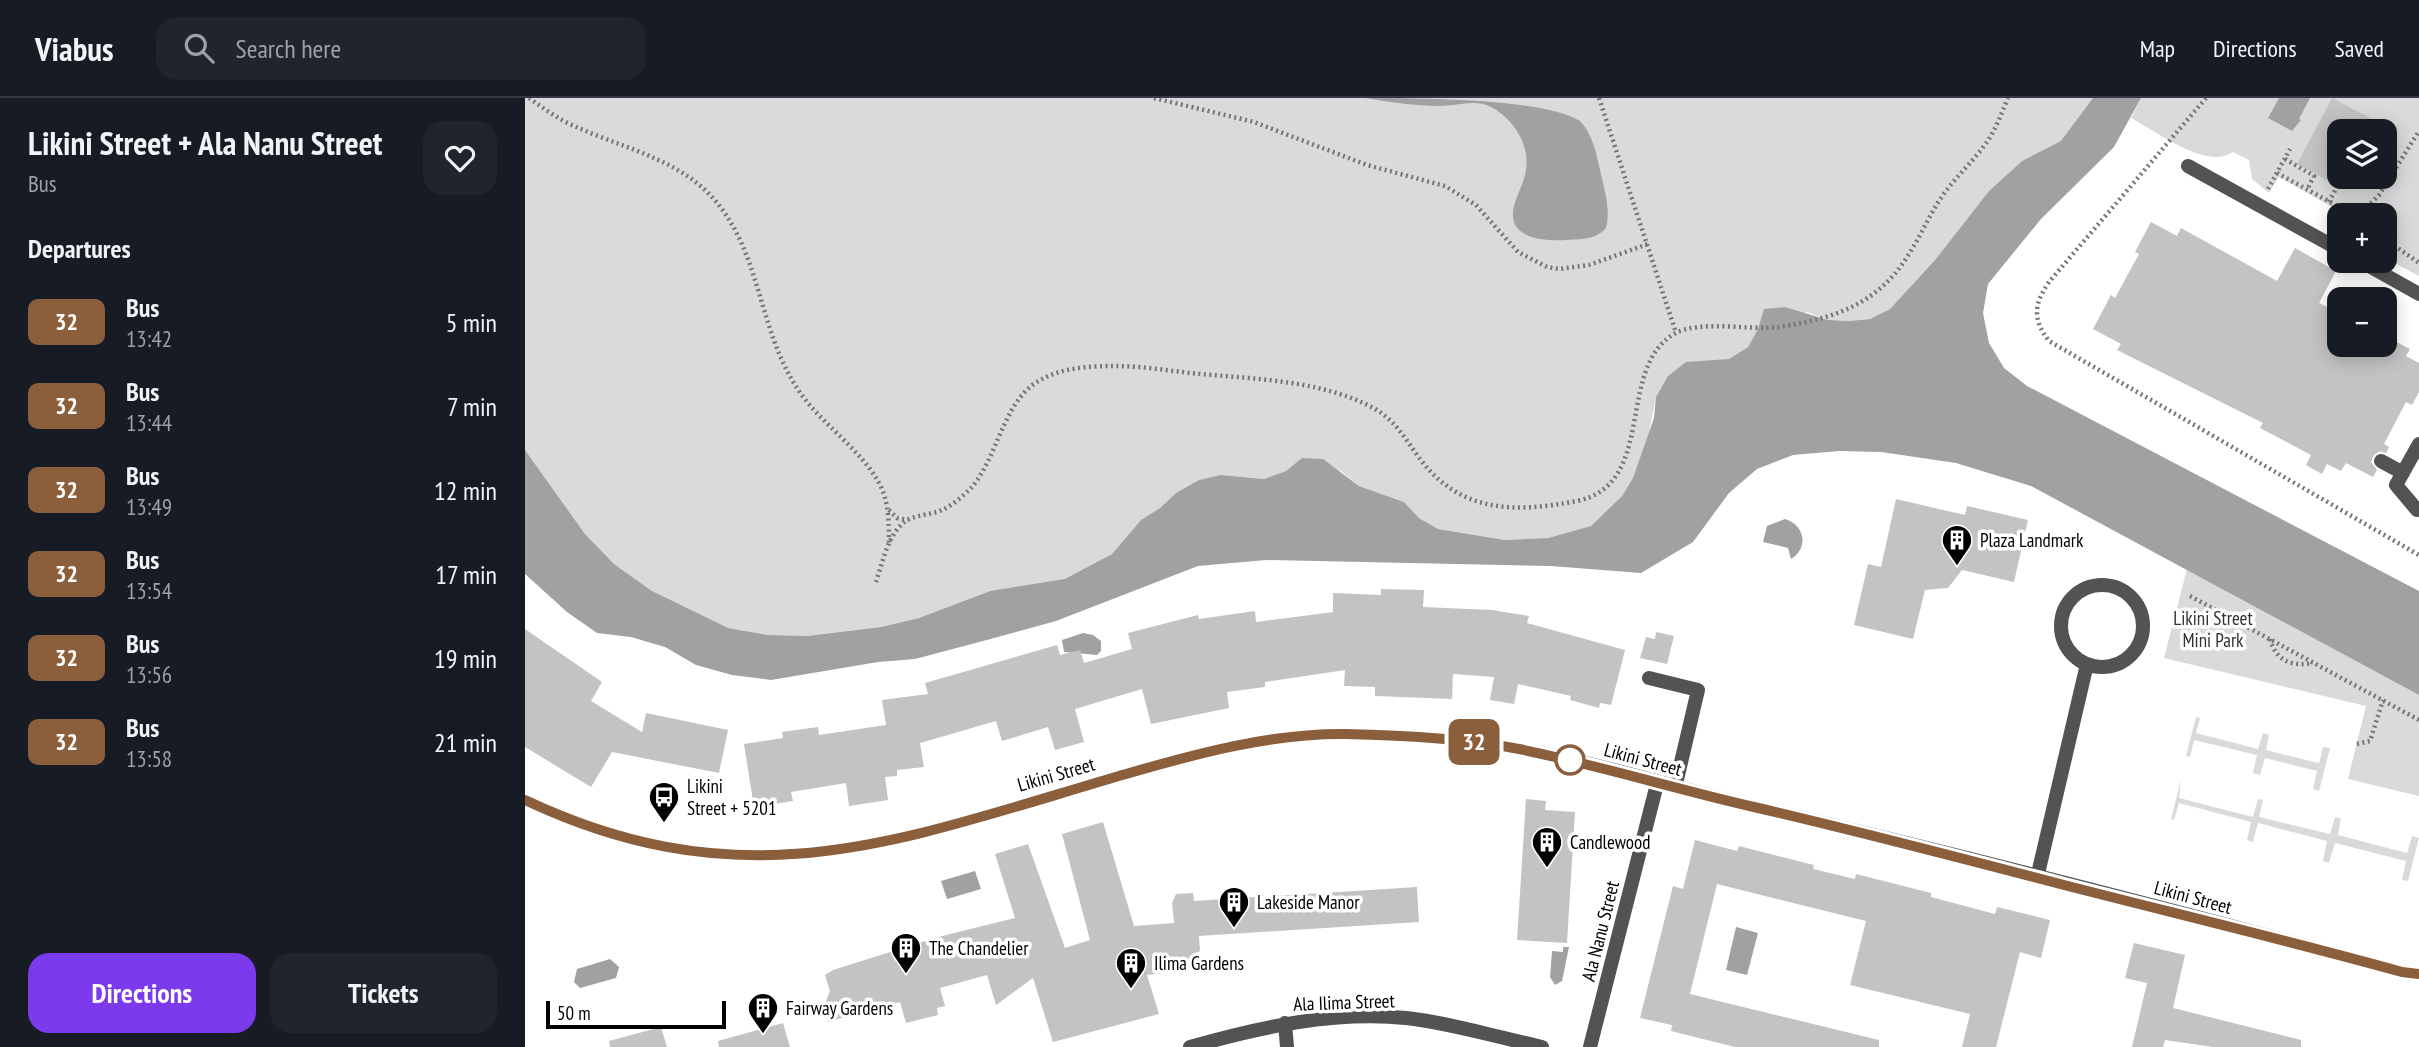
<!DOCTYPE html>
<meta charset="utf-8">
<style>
body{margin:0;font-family:"PT Sans Narrow",sans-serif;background:#20242c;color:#f1f3f6;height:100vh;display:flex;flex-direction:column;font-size:26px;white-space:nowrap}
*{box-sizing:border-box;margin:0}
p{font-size:23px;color:#9ea1a6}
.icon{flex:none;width:38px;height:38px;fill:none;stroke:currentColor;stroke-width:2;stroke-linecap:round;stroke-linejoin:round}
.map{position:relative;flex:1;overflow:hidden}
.details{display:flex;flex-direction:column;background:#171b24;width:525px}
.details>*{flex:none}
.badge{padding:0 14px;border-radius:10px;font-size:24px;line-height:46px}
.tools{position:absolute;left:1802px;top:21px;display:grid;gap:14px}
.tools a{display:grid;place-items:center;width:70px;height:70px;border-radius:14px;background:#171b24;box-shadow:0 4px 18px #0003;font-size:35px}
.scale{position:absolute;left:21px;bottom:18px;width:180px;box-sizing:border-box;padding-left:7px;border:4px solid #000;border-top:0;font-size:19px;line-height:24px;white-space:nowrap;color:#000;-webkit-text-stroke:5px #fff;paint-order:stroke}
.map>.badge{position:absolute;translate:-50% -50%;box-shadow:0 0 0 4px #fff}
h2{padding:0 28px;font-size:26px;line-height:63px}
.round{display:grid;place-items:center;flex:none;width:74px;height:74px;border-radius:21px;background:#20242c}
.summary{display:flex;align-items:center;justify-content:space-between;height:119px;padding:0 28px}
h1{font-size:33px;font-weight:700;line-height:52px}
.action{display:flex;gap:14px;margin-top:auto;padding:14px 28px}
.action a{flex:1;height:80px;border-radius:21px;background:#7c3aed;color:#fff;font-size:28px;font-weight:700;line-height:80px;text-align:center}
.action a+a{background:#20242c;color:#f1f3f6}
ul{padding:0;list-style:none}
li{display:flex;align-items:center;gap:21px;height:84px;padding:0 28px}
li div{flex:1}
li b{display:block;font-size:26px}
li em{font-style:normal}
li .badge{min-width:77px;font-weight:700;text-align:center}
header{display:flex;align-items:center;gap:42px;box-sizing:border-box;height:98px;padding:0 35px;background:#171b24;border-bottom:2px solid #363941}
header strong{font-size:33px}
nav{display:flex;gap:38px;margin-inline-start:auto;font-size:24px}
.search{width:490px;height:63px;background:#20242c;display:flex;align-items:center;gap:18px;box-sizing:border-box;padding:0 24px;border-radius:21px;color:#9ea1a6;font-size:26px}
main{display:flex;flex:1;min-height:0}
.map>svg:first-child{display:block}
</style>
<header>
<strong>Viabus</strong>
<div class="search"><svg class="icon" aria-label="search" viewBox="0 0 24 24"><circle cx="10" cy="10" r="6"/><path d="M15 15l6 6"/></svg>Search here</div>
<nav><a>Map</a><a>Directions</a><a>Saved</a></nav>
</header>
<main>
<section class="details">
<div class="summary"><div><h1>Likini Street + Ala Nanu Street</h1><p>Bus</p></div><a class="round"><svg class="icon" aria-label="heart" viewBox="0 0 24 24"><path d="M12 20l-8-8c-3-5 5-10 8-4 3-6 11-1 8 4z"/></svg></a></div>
<h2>Departures</h2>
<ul>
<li><span class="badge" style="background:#8b5e3c;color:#fff">32</span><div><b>Bus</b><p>13:42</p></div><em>5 min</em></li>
<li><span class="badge" style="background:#8b5e3c;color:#fff">32</span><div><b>Bus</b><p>13:44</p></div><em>7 min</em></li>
<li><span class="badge" style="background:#8b5e3c;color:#fff">32</span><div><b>Bus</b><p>13:49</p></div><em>12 min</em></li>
<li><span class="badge" style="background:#8b5e3c;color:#fff">32</span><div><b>Bus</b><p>13:54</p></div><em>17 min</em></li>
<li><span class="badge" style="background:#8b5e3c;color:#fff">32</span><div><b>Bus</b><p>13:56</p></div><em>19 min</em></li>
<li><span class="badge" style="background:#8b5e3c;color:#fff">32</span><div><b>Bus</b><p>13:58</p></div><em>21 min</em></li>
</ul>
<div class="action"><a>Directions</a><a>Tickets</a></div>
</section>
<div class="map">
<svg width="1894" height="949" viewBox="0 0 1894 949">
<rect width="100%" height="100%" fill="#fff"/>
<!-- green -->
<path fill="#dadada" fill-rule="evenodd" d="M0,0H1568L1536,44L1497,63L1464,93L1410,162L1365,211L1345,221L1324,223L1303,222L1282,214L1233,231L1223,249L1204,261L1183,264L1131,299L1123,340L1108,380L1097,398L1066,428L1023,440L980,442L913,431L894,420L879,404L834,388L816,373L778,360L761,373L739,381L696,377L651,395L635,410L616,422L587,456L540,482L465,493L394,520L356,529L282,538L243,537L203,530L166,515L127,493L89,466L60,436L0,352Z
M1616,0H1894V178L1860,160V117H1821L1754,79L1744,95L1727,81L1724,62L1708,54C1682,73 1631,33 1606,20ZM1815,33H1860V79H1815Z
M1662,471L1894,597V698L1823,681L1841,608L1639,560Z
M1671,619L1675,620L1671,635L1733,651L1738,635L1744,637L1741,652L1794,665L1798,649L1805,650L1794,693L1788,691L1792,673L1740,660L1735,677L1728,675L1732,657L1669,642L1665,659L1661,658Z
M1656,682L1654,700L1728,719L1733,701L1738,702L1734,719L1805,736L1810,719L1816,720L1813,737L1882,755L1887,738L1894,740L1883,783L1877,782L1881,763L1810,745L1804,765L1798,763L1802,743L1733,725L1728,744L1722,742L1726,724L1654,705L1649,722L1646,721Z"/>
<!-- water -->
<path fill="#a1a1a1" d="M840,0C891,0 1017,0 1055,23C1067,35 1072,57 1075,72C1079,91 1086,111 1081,130C1071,142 1055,141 1041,142C1018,143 981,141 989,108C992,96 999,85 1001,72C1005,47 989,22 968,10C951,0 933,8 915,8C890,8 864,4 840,0Z
M1568,0H1616L1589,49L1516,121L1463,186L1458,215L1464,245L1479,270L1502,288L1894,493V597L1506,388L1431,365L1356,354L1314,353L1268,357L1232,371L1204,395L1168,444L1116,475L1026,468L741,462L673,468L531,523L458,543L390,561L353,564L246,582L207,577L171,567L140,549L106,539L72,535L42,514L0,476V352L60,436L89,466L127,493L203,530L243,537L282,538L356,529L394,520L465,493L540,481L587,456L616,422L635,410L651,395L674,382L696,377L739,381L761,373L777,360L798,361L834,388L879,404L894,420L913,431L980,442L1023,440L1066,428L1097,398L1108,380L1129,320L1131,299L1143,278L1161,264L1204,261L1223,249L1233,231L1239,211L1260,209L1303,222L1324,223L1345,221L1365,211L1410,162L1464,93L1497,63L1536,43Z
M1754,0H1785L1774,21L1776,22L1767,33L1743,20Z
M1260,421C1280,427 1284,450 1266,461L1263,450L1238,444L1242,428Z
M558,535L568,537L576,543V553L572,557L539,554L537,542Z
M450,773L456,791L422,801L416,783Z
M1211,829L1233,835L1222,877L1201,872Z
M1038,849H1044L1037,883L1030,887L1025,879L1027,853L1038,854Z
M85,861L94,869L91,880L55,890L49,884L52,871Z"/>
<!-- building -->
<path fill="#c3c3c3" d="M1807,0L1870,33H1815V58L1802,82L1772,66Z
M1626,124L1652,138L1656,130L1752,183L1770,150L1811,173L1794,205L1815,215V247H1860V238L1885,251L1881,258L1894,265V294L1887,307L1881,304L1859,346L1864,349L1861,355L1855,353L1848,358L1846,364L1852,372L1848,379L1821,365L1816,373L1802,366L1797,376L1781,367L1786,357L1735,330L1738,325L1592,252L1596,246L1568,231L1586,197L1590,200L1614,156L1610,154Z
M1371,401L1440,417L1442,408L1503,422L1489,484L1437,472L1423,490L1400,492L1388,541L1329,527L1343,466L1356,469Z
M856,491L899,492L898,509L967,512L1004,518L1002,525L1100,552L1086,607L1075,605L1074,610L1045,602L1046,598L993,586L989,606L965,602L969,579L928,576L927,601L850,598V589L819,588L820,572L740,584V589L702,594L704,610L626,626L617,591L550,611L559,644L530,652L523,629L477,643L471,623L395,645L399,669L372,672V678L360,679L363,702L324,708L321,685L266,694L268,703L229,709L219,646L258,640L257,634L293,629L294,637L361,627L357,602L403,596L400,585L532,547L535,557L555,552L559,565L607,551L603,535L673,517L674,521L730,513L731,524L808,514V495L856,497Z
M0,531L77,584L66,603L117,634L121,615L203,632L194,675L87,654L66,689L0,649Z
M1131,534L1149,538L1142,566L1115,560L1121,539L1130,541Z
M1001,701L1021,703L1020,712L1050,714L1042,845L992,842Z
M578,724L609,828L649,825L647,805L651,796L668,795L669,803L892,789L894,824L674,838L675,853L666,858L654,873L622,877L634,916L528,944L508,880L471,907L462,877L415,890L420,908L412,910L413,917L381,925L375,904L303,924L298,911L305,893L300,877L308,872L413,839L490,820L470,756L503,746L540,850L565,842L537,736Z
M1170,742L1212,753L1214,748L1289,767L1288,771L1330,781L1331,776L1406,795V799L1470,816L1472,809L1525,822L1516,860L1495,854L1471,949H1437L1445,916L1325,887L1341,823L1192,786L1165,896L1354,942V949H1210L1146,933L1147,927L1115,920L1148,788L1158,791Z
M1609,845L1660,857L1648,910L1776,942V949H1688L1640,942L1638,949H1607L1622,885L1600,880Z
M258,925L265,949H194L193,943Z
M136,929L142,949H85L84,943Z"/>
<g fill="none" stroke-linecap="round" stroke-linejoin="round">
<!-- path -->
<path stroke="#757575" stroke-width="4.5" stroke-dasharray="2 3.5" stroke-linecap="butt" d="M4,0C18,10 33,21 49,28C91,47 143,59 178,90C237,144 230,226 272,290C295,326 335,349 355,387C364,404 364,426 364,445
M629,0L729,24L842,67L920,88L951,107L993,154L1022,169L1034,171L1064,167L1123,146
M1074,0L1151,235
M1681,0L1524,184C1509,206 1507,221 1524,243L1894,457
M1760,61L1789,78L1782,92
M1811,65L1815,67
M1752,75L1829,117
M1743,91L1765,51
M1804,104L1817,79
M1834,117L1854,97L1894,33
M1860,141L1894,165
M364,412L372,420L383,422
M351,484C357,466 362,442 375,428C385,416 403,418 417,412C427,408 439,397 447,389C472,359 478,308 509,286C531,270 563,268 589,268C614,268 640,272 665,275C725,281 796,281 850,311C871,323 881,342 895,361C936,415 989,415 1052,403C1133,386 1090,271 1149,236C1175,221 1224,233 1254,229C1307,221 1352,207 1382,159C1395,140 1403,119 1416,100C1430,79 1450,62 1464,41C1472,28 1477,14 1483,0
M1665,498L1894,622
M1745,541C1751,563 1767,569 1788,565
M1832,646L1845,643L1858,602"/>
<!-- service -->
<path stroke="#535353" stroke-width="14" d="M1663,68L1815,152
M1835,163L1894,196
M1856,363L1878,375
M1892,412L1871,387L1894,346
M1536 528a41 41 0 1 1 82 0a41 41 0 1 1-82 0Z
M1124,580L1173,592L1150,690
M1512,780L1562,566
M760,925L762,949"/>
<!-- minor -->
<path stroke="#535353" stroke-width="14" d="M1065,949L1132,686"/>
<!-- tertiary -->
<path stroke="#535353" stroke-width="14" d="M0,702C225,808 380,740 601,676C670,656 747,635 820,636C865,637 911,639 955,645C1051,657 1145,689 1239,711C1452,761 1665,816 1877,874L1894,876
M665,949C735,929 808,913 881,920C926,925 972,939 1017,949"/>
</g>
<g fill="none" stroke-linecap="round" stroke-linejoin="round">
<!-- line casing -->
<g stroke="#fff" stroke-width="16">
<path id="line" d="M0,702C225,808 380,740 601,676C670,656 747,635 820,636C877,637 937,640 994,651C1073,667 1150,691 1229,709C1333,733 1436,760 1539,787C1652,816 1765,843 1877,874L1894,876"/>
</g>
<!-- line -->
<use href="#line" stroke="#8b5e3c" stroke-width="10"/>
</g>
<!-- icons -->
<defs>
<g id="building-pin" transform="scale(1.575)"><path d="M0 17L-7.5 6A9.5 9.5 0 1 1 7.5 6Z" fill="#000" stroke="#fff"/><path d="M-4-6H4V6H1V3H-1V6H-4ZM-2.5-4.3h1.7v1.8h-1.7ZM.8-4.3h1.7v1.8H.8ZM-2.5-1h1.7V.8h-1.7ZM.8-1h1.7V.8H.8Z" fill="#fff"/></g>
<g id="bus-pin" transform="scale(1.575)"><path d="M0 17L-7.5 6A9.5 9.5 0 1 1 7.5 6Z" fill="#000" stroke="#fff"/><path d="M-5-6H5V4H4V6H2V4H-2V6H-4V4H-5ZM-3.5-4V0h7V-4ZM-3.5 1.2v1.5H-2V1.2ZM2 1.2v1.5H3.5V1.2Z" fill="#fff"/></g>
</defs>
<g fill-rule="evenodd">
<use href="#building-pin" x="1432" y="442"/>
<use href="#bus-pin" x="139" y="699"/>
<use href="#building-pin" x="1022" y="744"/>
<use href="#building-pin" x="709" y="804"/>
<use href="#building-pin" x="381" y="850"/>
<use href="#building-pin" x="606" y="865"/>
<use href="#building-pin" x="238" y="910"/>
</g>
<!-- markers -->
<circle fill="#fff" stroke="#8b5e3c" stroke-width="3.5" cx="1045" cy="662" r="14"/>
<g text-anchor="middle" stroke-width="7" stroke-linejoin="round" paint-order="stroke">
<!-- poi labels -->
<g font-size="19" fill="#000" stroke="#fff" text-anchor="start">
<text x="1455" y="449">Plaza Landmark</text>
<text x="162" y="695">Likini<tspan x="162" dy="22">Street + 5201</tspan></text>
<text x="1045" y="751">Candlewood</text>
<text x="732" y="811">Lakeside Manor</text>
<text x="404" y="857">The Chandelier</text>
<text x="629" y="872">Ilima Gardens</text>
<text x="261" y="917">Fairway Gardens</text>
</g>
<!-- park labels -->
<g font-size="19" fill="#313131" stroke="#fff">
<text x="1688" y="527">Likini Street<tspan x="1688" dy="22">Mini Park</tspan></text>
</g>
<!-- street labels -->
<g font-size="19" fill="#000" stroke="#fff">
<text transform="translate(1118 661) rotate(15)" y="7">Likini Street</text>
<text transform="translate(531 676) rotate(-16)" y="7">Likini Street</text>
<text transform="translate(1668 799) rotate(15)" y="7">Likini Street</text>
<text transform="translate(1075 833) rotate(-76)" y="7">Ala Nanu Street</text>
<text transform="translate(819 904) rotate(-2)" y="7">Ala Ilima Street</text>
</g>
</g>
</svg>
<div class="tools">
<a><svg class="icon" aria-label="layers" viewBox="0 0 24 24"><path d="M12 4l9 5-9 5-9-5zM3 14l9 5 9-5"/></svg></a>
<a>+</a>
<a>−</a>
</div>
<div class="scale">50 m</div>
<b class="badge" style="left:949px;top:644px;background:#8b5e3c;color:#fff">32</b>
</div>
</main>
